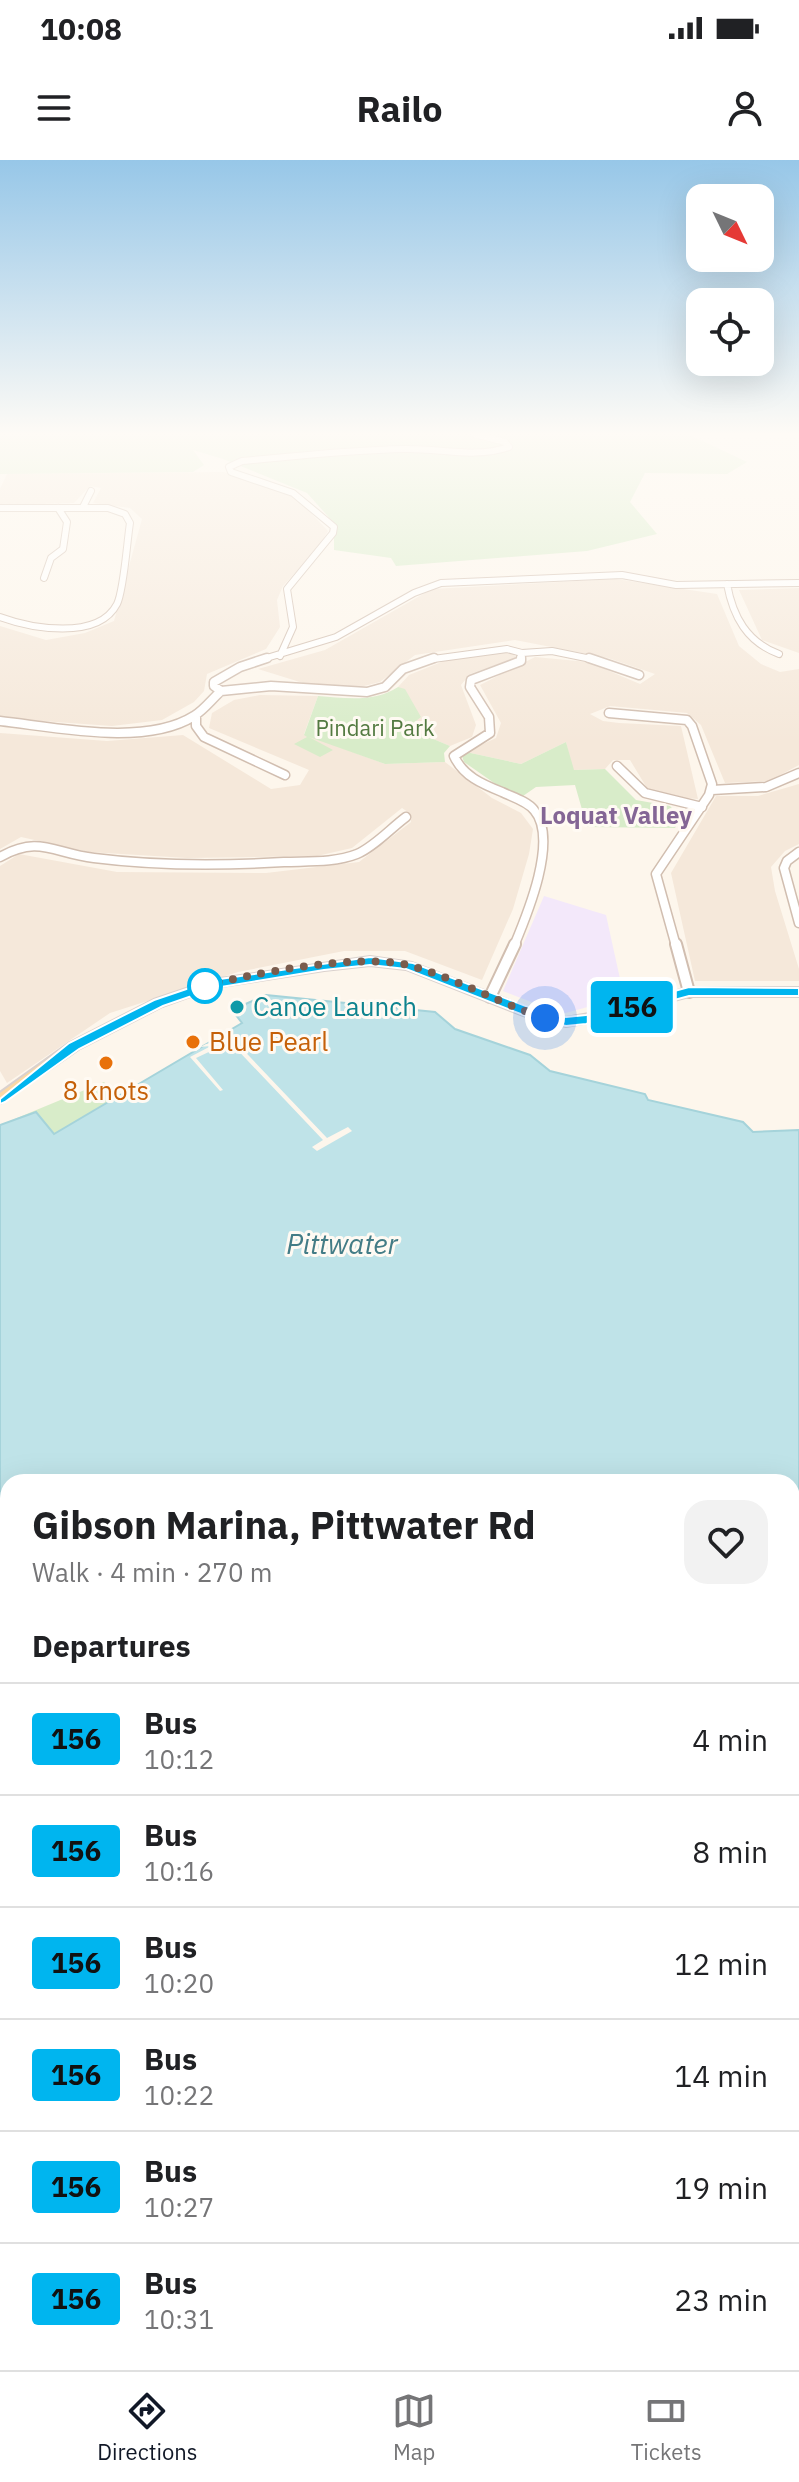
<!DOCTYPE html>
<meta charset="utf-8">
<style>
body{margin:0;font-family:"IBM Plex Sans",sans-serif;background:#f2f2f2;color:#202124;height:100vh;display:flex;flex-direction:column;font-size:30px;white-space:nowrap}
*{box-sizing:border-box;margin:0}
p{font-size:26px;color:#757577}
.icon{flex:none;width:44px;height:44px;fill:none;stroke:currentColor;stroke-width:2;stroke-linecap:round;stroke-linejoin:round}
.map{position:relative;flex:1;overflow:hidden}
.drawer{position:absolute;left:0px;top:1314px;width:800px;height:896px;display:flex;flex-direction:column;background:#fff;border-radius:24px 24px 0 0;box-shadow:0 8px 32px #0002}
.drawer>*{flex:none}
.badge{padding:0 16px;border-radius:6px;font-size:28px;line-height:52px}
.needle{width:52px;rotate:133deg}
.fabs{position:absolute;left:686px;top:24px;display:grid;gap:16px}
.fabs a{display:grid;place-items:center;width:88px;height:88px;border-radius:16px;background:#fff;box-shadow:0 8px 32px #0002;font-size:40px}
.you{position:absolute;width:40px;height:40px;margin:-20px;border:6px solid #fff;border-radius:50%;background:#1a73e8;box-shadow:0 0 0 12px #1a73e833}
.map>.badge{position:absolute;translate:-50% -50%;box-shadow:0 0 0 4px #fff}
h2{padding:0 32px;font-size:30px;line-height:72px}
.round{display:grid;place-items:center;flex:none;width:84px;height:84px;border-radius:24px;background:#f2f2f2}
.summary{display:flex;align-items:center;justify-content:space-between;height:136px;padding:0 32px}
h1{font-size:38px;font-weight:700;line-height:60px}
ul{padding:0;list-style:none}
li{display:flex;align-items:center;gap:24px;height:112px;padding:0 32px;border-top:2px solid #e0e0e0}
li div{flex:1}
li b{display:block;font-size:30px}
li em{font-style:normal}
li .badge{min-width:88px;font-weight:700;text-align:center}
.status{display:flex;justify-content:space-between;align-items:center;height:56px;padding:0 40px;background:#fff;direction:ltr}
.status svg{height:22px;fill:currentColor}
header{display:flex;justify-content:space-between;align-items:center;height:104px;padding:0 32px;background:#fff;font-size:36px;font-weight:700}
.tab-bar{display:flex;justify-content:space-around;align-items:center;height:112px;border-top:2px solid #e0e0e0;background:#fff;font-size:22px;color:#757577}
.tab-bar a{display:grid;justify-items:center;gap:4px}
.tab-bar .selected{color:#111827}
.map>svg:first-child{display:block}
</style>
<div class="status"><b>10:08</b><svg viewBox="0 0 49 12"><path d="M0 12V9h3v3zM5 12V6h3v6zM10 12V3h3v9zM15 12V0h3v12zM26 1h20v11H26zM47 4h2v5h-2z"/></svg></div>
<header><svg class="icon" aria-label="menu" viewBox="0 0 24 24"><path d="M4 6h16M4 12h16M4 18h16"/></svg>Railo<svg class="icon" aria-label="person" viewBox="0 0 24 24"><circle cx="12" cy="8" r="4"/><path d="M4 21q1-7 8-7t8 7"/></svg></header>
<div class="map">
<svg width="799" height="2210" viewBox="0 0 799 2210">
<rect width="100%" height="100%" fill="#fdf6ec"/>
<!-- residential -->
<path fill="#f5e8da" d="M224,312L292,333L328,371L317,389L283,426L277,440L280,467L266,489L207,514L204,531L194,542L162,560L112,566L0,558V466L46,480L85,473L114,461L142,359L130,348L93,343L101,328L90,326L74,343L0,345V329L7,314Z
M616,419L717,434L739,486L761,504L780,512L799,509V605L769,621L725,623L701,565L687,553L610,546L590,554L603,561L619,563L681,566L698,639L672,637L647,628L630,600H613L605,609L573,610L566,582L521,604L466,592L496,578L501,563L480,525L535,497L588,502L640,524L655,514L608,498L515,480L415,495L380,522L356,528L303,523L258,509L325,490L432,429Z
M799,428V493L762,480L739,430Z
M513,492L516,498L470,514L461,525L476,565L472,577L450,586L406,568L398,527L409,515L449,499Z
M260,535L318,536L304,574L385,604L445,602L492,638L521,653L533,669L529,694L513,749L482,820L405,791H344L238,812L110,853L7,923L0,911V706L19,694L117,712L266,713L359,702L411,662V654L402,648L352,688L317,696L187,698L89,692L21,677L0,689V573L107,581L183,575L271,629L300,625L309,610L209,568L212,553L234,540Z
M799,624V684L785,691L771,707L775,731L799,809V821H695L671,713L716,636H758Z"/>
<!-- education -->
<path fill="#f3e8fa" d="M544,736L606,755L624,837L562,854L503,831Z"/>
<!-- green -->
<path fill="#d8ecc9" d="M0,274H688L747,302L727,314L645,313L630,342L657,374L587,391L396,406L391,398L334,390V363L307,333L223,299L193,290L204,305L193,312L0,314Z
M398,527L405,529L421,557L407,568L450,586L444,593L445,602L385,604L309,577L333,590L320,597L294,584L307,577L304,575L318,536C345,538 374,543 398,527Z
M566,582L574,610L605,609L636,640L670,646L681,658L675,668L587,667L575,625L536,627L523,636L497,625L464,602L462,596L466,592L521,604Z
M104,922L119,937L76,961L72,985L0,965Z"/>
<!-- water -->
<path fill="#bfe3e8" stroke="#a5d3da" stroke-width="2" fill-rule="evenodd" d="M266,835L435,852L455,869L530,895L550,911L645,934L648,940L743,962L753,972L799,970V2210H0V965L36,952L54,974L242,863L232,850ZM8,1322H792V2202H8Z"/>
<!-- pier -->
<path fill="#fdf6ec" d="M231,877L327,978L348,967L352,971L317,991L312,987L323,980L230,882L196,898L223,930L220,931L190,897L211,886L200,887L206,884Z"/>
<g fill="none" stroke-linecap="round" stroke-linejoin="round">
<!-- ferry -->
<path stroke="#437c86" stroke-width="2" stroke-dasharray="6 4" stroke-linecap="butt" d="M0,1516H8
M792,1599L799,1601"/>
<!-- minor-far2 casing -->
<g stroke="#d1beb0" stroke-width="8">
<path id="minor-far2" d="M83,347L91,331
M0,348H108L125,354L130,363C127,381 124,430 117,444C98,481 30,468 0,457
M44,418L51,398L63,389L67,362L58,348
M727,424C733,457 747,482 779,494
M522,493L552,491L596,500
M280,496L293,467L287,429L333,373L334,367L293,333L231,312L229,307L242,301C296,296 350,290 404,289C440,288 474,299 509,287L505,282L474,274
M260,500L336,477L414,433L441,423L622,415L676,425L799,423
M426,500L507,489L522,493L521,500"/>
</g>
<!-- minor-far1 casing -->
<g stroke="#d1beb0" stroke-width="11">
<path id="minor-far1" d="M589,498L639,515
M221,531L271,526L367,532L385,527L403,509L434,498
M221,531L214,526V522L240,507L267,498
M609,553L687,560L692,566L712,624L709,635L656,714L676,786
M196,556V566L204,577L285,615
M0,561C55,567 145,587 194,556C204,550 212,539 221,531
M617,606L645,633L702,647
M712,630L766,627L799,613
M799,692L787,701L784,708L799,763
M0,697C39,675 53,693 94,698C157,706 220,706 284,702C308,701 334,703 357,694C374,687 391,668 406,657
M514,786C527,755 559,679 534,650C527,641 512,637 502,632C482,624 463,616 454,596L490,573L489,557L470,527L471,520L521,501V498"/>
</g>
<!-- minor casing -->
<g stroke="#d1beb0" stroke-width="14">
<path id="minor" d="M676,784L689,832
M490,837L515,784"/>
</g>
<!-- major casing -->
<g stroke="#dad1cd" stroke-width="4">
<path id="major" d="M370,797L412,803L538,852L566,858L595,853L689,828H799V836H689L595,861L566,866L531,858L406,809L370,805L324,810L215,827L162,846L78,889L0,943V933L70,883L154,840L213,820Z"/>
</g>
<!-- minor-far2 -->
<use href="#minor-far2" stroke="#fff" stroke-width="6"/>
<!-- minor-far1 -->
<use href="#minor-far1" stroke="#fff" stroke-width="8"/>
<!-- minor -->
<use href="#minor" stroke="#fff" stroke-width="10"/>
<!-- major -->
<use href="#major" fill="#fbd9a5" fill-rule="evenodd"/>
</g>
<!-- sky -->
<linearGradient id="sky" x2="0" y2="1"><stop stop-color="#97c7e8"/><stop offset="0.47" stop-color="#fefbf6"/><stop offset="1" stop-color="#fefbf6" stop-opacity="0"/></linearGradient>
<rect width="799" height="583" fill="url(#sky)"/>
<!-- line -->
<path fill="#00b5ef" stroke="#fff" stroke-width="2" d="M370,797L413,803L539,851L566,857L586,855L689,827L799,828V836H689L586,864L566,866L531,858L406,809L370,805L324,810L215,828L163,846L79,889L5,942L0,944V939L69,883L154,840L213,820Z"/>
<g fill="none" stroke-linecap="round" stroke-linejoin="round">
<!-- walk -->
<path stroke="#7a5c4d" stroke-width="8" stroke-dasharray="0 14.4" d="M205,826C254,813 359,793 407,805C454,817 498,843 545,858"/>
</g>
<!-- markers -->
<circle fill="#fff" stroke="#00b5ef" stroke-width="4" cx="205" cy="826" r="16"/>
<circle fill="#0f9aa8" stroke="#fffaf3" stroke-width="3" cx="237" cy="847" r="8"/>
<g fill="#e8710a" stroke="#fffaf3" stroke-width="3">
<circle cx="193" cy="882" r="8"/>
<circle cx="106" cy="903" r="8"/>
</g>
<g text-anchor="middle" stroke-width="6" stroke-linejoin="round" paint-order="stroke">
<!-- far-park labels -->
<g font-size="22" fill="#537a41" stroke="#fffaf3">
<text x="375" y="576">Pindari Park</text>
</g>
<!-- far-neighbourhood labels -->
<g font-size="24" font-weight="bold" fill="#846695" stroke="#fffaf3">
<text x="616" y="664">Loquat Valley</text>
</g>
<!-- culture labels -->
<g font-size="26" fill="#0d838f" stroke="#fffaf3" text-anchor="start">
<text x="253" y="856">Canoe Launch</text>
</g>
<!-- food labels -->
<g font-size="26" fill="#c56008" stroke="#fffaf3" text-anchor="start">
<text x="209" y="891">Blue Pearl</text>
<text x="106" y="940" text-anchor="middle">8 knots</text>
</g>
<!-- water labels -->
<g font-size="28" font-style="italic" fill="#437c86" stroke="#fffaf3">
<text x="342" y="1094">Pittwater</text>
</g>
</g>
</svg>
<div class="fabs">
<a><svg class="needle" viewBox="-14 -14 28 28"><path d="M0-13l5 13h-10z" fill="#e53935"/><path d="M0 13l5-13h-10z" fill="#757577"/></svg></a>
<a><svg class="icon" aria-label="locate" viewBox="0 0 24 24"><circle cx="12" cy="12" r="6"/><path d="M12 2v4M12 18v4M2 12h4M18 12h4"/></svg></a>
</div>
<div class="you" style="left:545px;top:858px"></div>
<b class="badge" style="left:632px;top:847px;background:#00b5ef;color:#111">156</b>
<section class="drawer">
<div class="summary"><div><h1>Gibson Marina, Pittwater Rd</h1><p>Walk · 4 min · 270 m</p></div><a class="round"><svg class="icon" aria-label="heart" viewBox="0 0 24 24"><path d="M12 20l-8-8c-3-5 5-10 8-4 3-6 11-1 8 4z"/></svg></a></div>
<h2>Departures</h2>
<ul>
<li><span class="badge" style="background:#00b5ef;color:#111">156</span><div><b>Bus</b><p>10:12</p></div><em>4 min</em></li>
<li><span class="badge" style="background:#00b5ef;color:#111">156</span><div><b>Bus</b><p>10:16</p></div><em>8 min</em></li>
<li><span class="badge" style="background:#00b5ef;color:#111">156</span><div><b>Bus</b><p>10:20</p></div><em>12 min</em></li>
<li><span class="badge" style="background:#00b5ef;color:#111">156</span><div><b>Bus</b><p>10:22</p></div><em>14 min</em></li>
<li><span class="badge" style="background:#00b5ef;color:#111">156</span><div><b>Bus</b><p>10:27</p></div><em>19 min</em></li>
<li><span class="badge" style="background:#00b5ef;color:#111">156</span><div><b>Bus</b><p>10:31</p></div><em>23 min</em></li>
</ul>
</section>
</div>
<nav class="tab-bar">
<a class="selected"><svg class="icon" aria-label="directions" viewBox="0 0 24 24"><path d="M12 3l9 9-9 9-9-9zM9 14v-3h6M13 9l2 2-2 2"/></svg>Directions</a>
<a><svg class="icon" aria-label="map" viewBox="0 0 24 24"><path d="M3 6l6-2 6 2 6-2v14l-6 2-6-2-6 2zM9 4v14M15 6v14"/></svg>Map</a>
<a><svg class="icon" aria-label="tickets" viewBox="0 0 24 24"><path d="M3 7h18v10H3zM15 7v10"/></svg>Tickets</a>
</nav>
